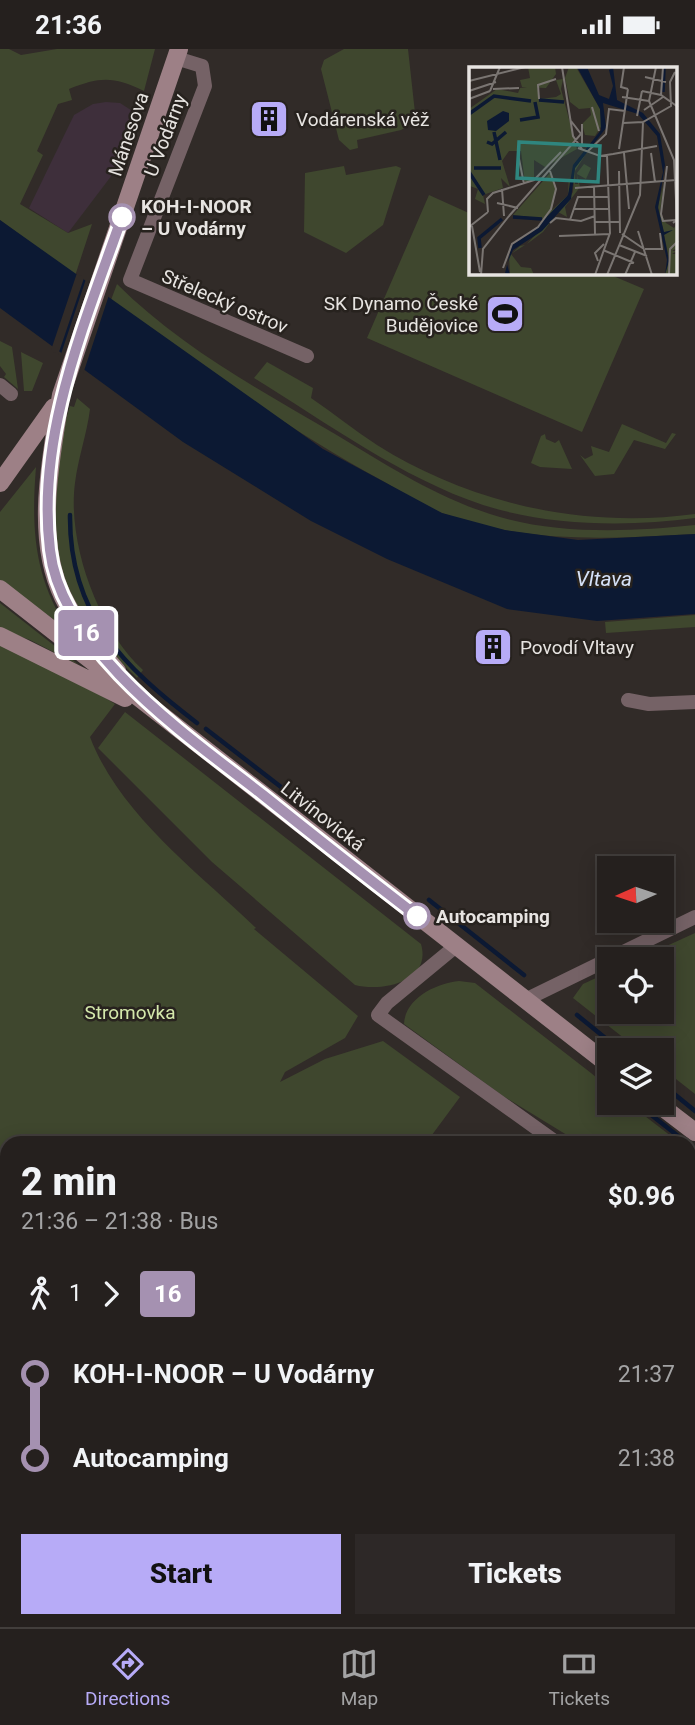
<!DOCTYPE html>
<meta charset="utf-8">
<style>
body{margin:0;font-family:Roboto,sans-serif;background:#2d2827;color:#f1f3f6;height:100vh;display:flex;flex-direction:column;font-size:26px;white-space:nowrap}
*{box-sizing:border-box;margin:0}
p{font-size:23px;color:#a3a3a4}
.icon{flex:none;width:38px;height:38px;fill:none;stroke:currentColor;stroke-width:2;stroke-linecap:round;stroke-linejoin:round}
.map{position:relative;flex:1;overflow:hidden}
.sheet{position:absolute;left:0px;top:1087px;width:696px;height:492px;display:flex;flex-direction:column;background:#25201e;border-radius:21px 21px 0 0;box-shadow:0 4px 18px #0003,0 0 0 2px #423e3c}
.sheet>*{flex:none}
.badge{padding:0 14px;border-radius:5px;font-size:24px;line-height:46px}
.needle{width:46px;rotate:267deg}
.tools{position:absolute;left:597px;top:807px;display:grid;gap:14px}
.tools a{display:grid;place-items:center;width:77px;height:77px;border-radius:0px;background:#25201e;box-shadow:0 4px 18px #0003,0 0 0 2px #423e3c;font-size:35px}
.map>.badge{position:absolute;translate:-50% -50%;box-shadow:0 0 0 4px #fff}
.legs{display:flex;align-items:center;gap:10px;height:77px;padding:0 21px;font-size:23px}
.legs p{margin-inline-start:auto}
.headline{display:flex;align-items:center;justify-content:space-between;height:119px;padding:0 21px}
h1{font-size:38px;font-weight:800;line-height:52px}
.action{display:flex;gap:14px;margin-top:auto;padding:14px 21px}
.action a{flex:1;height:80px;border-radius:0px;background:#b7abf7;color:#111;font-size:28px;font-weight:800;line-height:80px;text-align:center}
.action a+a{background:#2d2827;color:#f1f3f6}
ul{padding:0 21px;list-style:none}
li{display:flex;align-items:center;gap:24px;height:84px;font-size:26px}
li i{display:grid;place-items:center;width:10px;height:100%;margin:0 9px;background:currentColor}
li i::after{content:'';width:18px;height:18px;margin:-9px;border:5px solid;border-radius:50%;background:#25201e}
li p{margin-inline-start:auto}
li:first-child i{background:linear-gradient(#0000 50%,currentColor 0)}
li:last-child i{background:linear-gradient(currentColor 50%,#0000 0)}
.status{display:flex;justify-content:space-between;align-items:center;height:49px;padding:0 35px;background:#25201e;direction:ltr}
.status svg{height:19px;fill:currentColor}
.tabs{display:flex;justify-content:space-around;align-items:center;height:98px;border-top:2px solid #423e3c;background:#25201e;font-size:19px;color:#a3a3a4}
.tabs a{display:grid;justify-items:center;gap:4px}
.tabs .on{color:#b7abf7}
.map>svg:first-child{display:block}
</style>
<div class="status"><b>21:36</b><svg viewBox="0 0 49 12"><path d="M0 12V9h3v3zM5 12V6h3v6zM10 12V3h3v9zM15 12V0h3v12zM26 1h20v11H26zM47 4h2v5h-2z"/></svg></div>
<div class="map">
<svg width="695" height="1578" viewBox="0 0 695 1578">
<rect width="100%" height="100%" fill="#312b28"/>
<!-- commercial -->
<path fill="#3e2f3b" d="M106,53L120,54L137,65L112,126L68,184L29,159L74,66L93,55Z"/>
<!-- green -->
<path fill="#3f472e" d="M0,0H9L21,6L57,0H155L144,42C113,27 100,28 69,40L72,51L58,55L37,102L43,106L20,155L68,184L92,175L75,227L0,171Z
M344,0H408L416,73L401,81L357,91L358,99L350,101L339,91L321,20L324,11Z
M344,117L346,126L396,117L401,119L383,176L346,204L304,183L305,124Z
M429,146L471,165V224H606L644,240L582,383L367,289Z
M117,235C179,297 259,341 335,385C385,415 434,447 490,465C554,486 629,483 695,476V485C610,490 523,495 442,464C421,456 401,442 381,431C286,380 199,314 111,251Z
M0,292L12,298L18,340L4,328L6,325L0,317Z
M21,303L43,314L32,342H24Z
M267,313L313,339L311,349C333,364 354,381 377,396C471,455 585,480 695,465V469C627,478 549,477 483,456C402,429 327,374 254,329Z
M77,349L90,360C87,385 78,409 75,434C67,494 98,580 143,621L137,629C70,565 46,519 57,425C60,402 62,380 70,357L74,358Z
M622,375L666,394L672,384L676,385L665,400L634,391L614,425L595,427L580,406L585,410L593,406L591,397L609,403Z
M545,385L546,390L555,394L559,391L572,420L540,418L531,414L541,387Z
M36,418C31,480 34,529 69,582L0,531V463Z
M0,554L79,616L30,591L0,580Z
M695,566V578L606,584L605,573Z
M0,595L85,636L115,655L90,688C120,766 197,822 256,879L254,880L358,967L345,989L285,1023L280,1033L325,1010L383,992L460,1048L426,1094H7V1572H179L188,1578H0Z
M125,663L421,895C432,933 382,943 355,936L212,813L98,699Z
M695,884V1045L662,1019V1001H639L573,949L583,935L609,923V962H662V910H638Z
M459,932L475,934L591,1024L609,1039V1054H628L680,1094H580L503,1047L404,975C405,949 437,934 459,932Z
M690,1101L695,1106V1200L690,1195Z
M695,1252V1463L690,1465V1254Z
M275,1572H394L380,1578H278Z
M527,1572H582L584,1578H529Z"/>
<!-- water -->
<path fill="#0c1933" d="M0,171L323,400L442,464L505,481L578,491L695,485V565L597,572L507,560L387,510L311,472L183,393L0,259Z"/>
<!-- pier -->
<path fill="#312b28" d="M77,224L84,229L58,306L51,301Z
M86,230L109,246L83,325L60,308Z"/>
<g fill="none" stroke-linecap="round" stroke-linejoin="round">
<!-- stream -->
<path stroke="#0c1933" stroke-width="4.5" d="M70,466C69,566 124,618 197,674
M206,680L281,738
M303,755L344,786
M429,851L524,926
M577,966L620,1001
M662,1035L695,1062
M636,1054L687,1094
M690,1096L695,1100
M0,1551L7,1548"/>
<!-- street -->
<path stroke="#756266" stroke-width="14" d="M176,9L202,17L205,37L130,231L307,307
M0,336L11,345
M628,651L649,655L695,653
M456,897L387,954L378,966L557,1094
M525,951L695,868
M690,1217L695,1222
M690,1471L695,1469
M395,1578L409,1572"/>
<!-- secondary -->
<path stroke="#9d8086" stroke-width="18" d="M0,434L54,358
M0,540L609,1016
M0,587L125,649
M117,622C97,599 76,575 63,548C34,488 51,409 61,346L179,0
M657,1054L695,1083"/>
</g>
<g fill="none" stroke-linecap="round" stroke-linejoin="round">
<!-- line-1 casing -->
<g stroke="#fff" stroke-width="16">
<path id="line-1" d="M122,168C85,274 36,386 50,501C61,601 189,688 263,746C314,787 365,827 417,867"/>
</g>
<!-- line-1 -->
<use href="#line-1" stroke="#a591b1" stroke-width="10"/>
</g>
<!-- icons -->
<defs>
<g id="building-square" transform="scale(2.0125)"><rect x="-9" y="-9" width="18" height="18" rx="4" fill="#b7abf7" stroke="#27221e"/><path d="M-4-6H4V6H1V3H-1V6H-4ZM-2.5-4.3h1.7v1.8h-1.7ZM.8-4.3h1.7v1.8H.8ZM-2.5-1h1.7V.8h-1.7ZM.8-1h1.7V.8H.8Z" fill="#111"/></g>
<g id="stadium-square" transform="scale(2.0125)"><rect x="-9" y="-9" width="18" height="18" rx="4" fill="#b7abf7" stroke="#27221e"/><path d="M0-5a6.5 5 0 1 0 0 10a6.5 5 0 1 0 0-10ZM-3.5-1.8h7v3.6h-7Z" fill="#111"/></g>
</defs>
<g fill-rule="evenodd">
<use href="#building-square" x="269" y="70"/>
<use href="#stadium-square" x="505" y="265"/>
<use href="#building-square" x="493" y="598"/>
</g>
<!-- markers -->
<g fill="#fff" stroke="#a591b1" stroke-width="3.5">
<circle cx="122" cy="168" r="12"/>
<circle cx="417" cy="867" r="12"/>
</g>
<g text-anchor="middle" stroke-width="5" stroke-linejoin="round" paint-order="stroke">
<!-- poi labels -->
<g font-size="19" fill="#e7e4e1" stroke="#27221e" text-anchor="start">
<text x="296" y="77">Vodárenská věž</text>
<text x="478" y="261" text-anchor="end">SK Dynamo České<tspan x="478" dy="22">Budějovice</tspan></text>
<text x="520" y="605">Povodí Vltavy</text>
</g>
<!-- street labels -->
<g font-size="19" fill="#e7e4e1" stroke="#27221e">
<text transform="translate(128 85) rotate(-71)" y="7">Mánesova</text>
<text transform="translate(165 86) rotate(-69)" y="7">U Vodárny</text>
<text transform="translate(225 252) rotate(23)" y="7">Střelecký ostrov</text>
<text transform="translate(323 767) rotate(38)" y="7">Litvínovická</text>
</g>
<!-- stop labels -->
<g font-size="19" font-weight="bold" fill="#e7e4e1" stroke="#27221e" text-anchor="start">
<text x="141" y="164">KOH-I-NOOR<tspan x="141" dy="22">– U Vodárny</tspan></text>
<text x="436" y="874">Autocamping</text>
</g>
<!-- park labels -->
<g font-size="19" fill="#d4e8ab" stroke="#27221e">
<text x="130" y="970">Stromovka</text>
</g>
<!-- water labels -->
<g font-size="21" font-style="italic" fill="#d5e1f8" stroke="#27221e">
<text x="604" y="537">Vltava</text>
</g>
</g>
<!-- overview -->
<g transform="translate(469 18)">
<rect width="208" height="208" fill="#312b28"/>
<path d="M59,0H86L87,7L77,21L53,20L51,13L61,11ZM100,0H107L131,42L133,58L126,69L116,68L113,57L122,48L121,41L110,42L101,35L96,11ZM94,12L92,22L108,82L76,100L65,93V112L56,116L52,84H40L33,94L41,120L32,111L34,121L14,128L16,137L6,132L9,122L1,119L0,42L28,22L49,26L51,21L68,19L71,32L87,30L92,27L87,13ZM118,85L106,104V117H109L108,106L115,97L122,101L117,112L108,107L111,120L96,140L98,150L89,145L74,165L58,177L86,146L96,138L104,125L106,101ZM81,106L87,122L83,143L99,128L100,109L101,122L99,128L96,133L77,152L44,148ZM195,115L191,145L197,156L205,161L208,157V181L203,184H208L203,187H208V208H196L200,191L189,139ZM56,178L42,187L52,200L62,201L65,208H41L40,189L51,179Z" fill="#3f472e"/>
<path d="M108,0H118L130,28L140,32L144,19L140,3L144,0L148,33L174,46L191,67L196,98L189,141L195,165L204,163L195,168L200,194L196,208L198,193L186,140L194,105L188,69L169,47L134,36L137,61L106,101L102,132L73,164L44,183L38,197L41,208L36,206L43,178L62,166L99,128L104,98L132,63L131,42ZM34,44L40,46V54L27,64L19,63L18,54Z" fill="#0c1933"/>
<path fill="none" stroke="#0c1933" stroke-width="3.5" d="M194,25L195,1M70,33L95,35M0,47L25,29L62,34M51,53L69,50L66,35M25,65L31,93M18,75L23,77L37,65M5,101H32M0,105L15,128M44,150L73,152M11,181L10,171L33,152"/>
<path fill="none" stroke="#7a7572" stroke-width="2" d="M93,0L104,69L113,82M155,0L152,20L159,22M176,10L197,15M0,14L56,0M24,22L50,21M0,24L27,15M21,24L31,0M173,24L192,28L209,40M192,28L194,0M153,30L180,34M0,32L21,24M70,32L69,18L87,12M180,34L205,93L208,153L204,156M180,34L187,0M123,40L130,64M175,43L194,30M168,49L173,24M154,56L174,55L202,39L201,15L206,5M113,57V79M109,81L131,89L144,87M150,82L159,22M119,84L137,67L140,42L156,44M155,86L160,142M182,86L186,115M49,87L55,117M144,87L188,79M198,99L192,147L194,154L207,153M150,104L151,166M125,119L126,167M106,121L207,113M33,122L35,149M28,136L49,141M105,142H141M19,145L18,132L24,126L65,113L92,85M40,149L112,67L102,54M101,153L109,130H140M126,155H151M81,156L87,151L112,154L126,149M3,159L11,205M0,160L19,145M169,164L183,208M153,167L175,182M90,169L141,167M150,178L178,189M176,182H193L191,166M134,183L165,196M129,194L126,186L135,177M34,201L43,177L69,160L82,142L87,122L81,104M12,208L14,182L40,149M126,208L141,166L138,88M138,208L171,128L174,55M156,208L166,185M200,208L201,182L209,174"/>
<path fill="#2f867f" fill-opacity="0.15" stroke="#2f867f" stroke-width="3.5" d="M50,75L131,79L129,115L48,111Z"/>
<rect width="208" height="208" fill="none" stroke="#e7e4e1" stroke-width="3.5"/>
</g>
</svg>
<div class="tools">
<a><svg class="needle" viewBox="-14 -14 28 28"><path d="M0-13l5 13h-10z" fill="#e53935"/><path d="M0 13l5-13h-10z" fill="#a3a3a4"/></svg></a>
<a><svg class="icon" aria-label="locate" viewBox="0 0 24 24"><circle cx="12" cy="12" r="6"/><path d="M12 2v4M12 18v4M2 12h4M18 12h4"/></svg></a>
<a><svg class="icon" aria-label="layers" viewBox="0 0 24 24"><path d="M12 4l9 5-9 5-9-5zM3 14l9 5 9-5"/></svg></a>
</div>
<b class="badge" style="left:86px;top:584px;background:#a591b1;color:#fff">16</b>
<section class="sheet">
<div class="headline"><div><h1>2 min</h1><p>21:36 – 21:38 · Bus</p></div><b>$0.96</b></div>
<div class="legs"><svg class="icon" aria-label="walk" viewBox="0 0 24 24"><circle cx="13" cy="4" r="2"/><path d="M13 8l-2 6 4 7M11 14l-3 7M7 12l3-4h3l4 4"/></svg>1<svg class="icon" aria-label="forward" viewBox="0 0 24 24"><path d="M9 5l7 7-7 7"/></svg><b class="badge" style="background:#a591b1;color:#fff">16</b></div>
<ul>
<li><i style="color:#a591b1"></i><b>KOH-I-NOOR – U Vodárny</b><p>21:37</p></li>
<li><i style="color:#a591b1"></i><b>Autocamping</b><p>21:38</p></li>
</ul>
<div class="action"><a>Start</a><a>Tickets</a></div>
</section>
</div>
<nav class="tabs">
<a class="on"><svg class="icon" aria-label="directions" viewBox="0 0 24 24"><path d="M12 3l9 9-9 9-9-9zM9 14v-3h6M13 9l2 2-2 2"/></svg>Directions</a>
<a><svg class="icon" aria-label="map" viewBox="0 0 24 24"><path d="M3 6l6-2 6 2 6-2v14l-6 2-6-2-6 2zM9 4v14M15 6v14"/></svg>Map</a>
<a><svg class="icon" aria-label="tickets" viewBox="0 0 24 24"><path d="M3 7h18v10H3zM15 7v10"/></svg>Tickets</a>
</nav>
